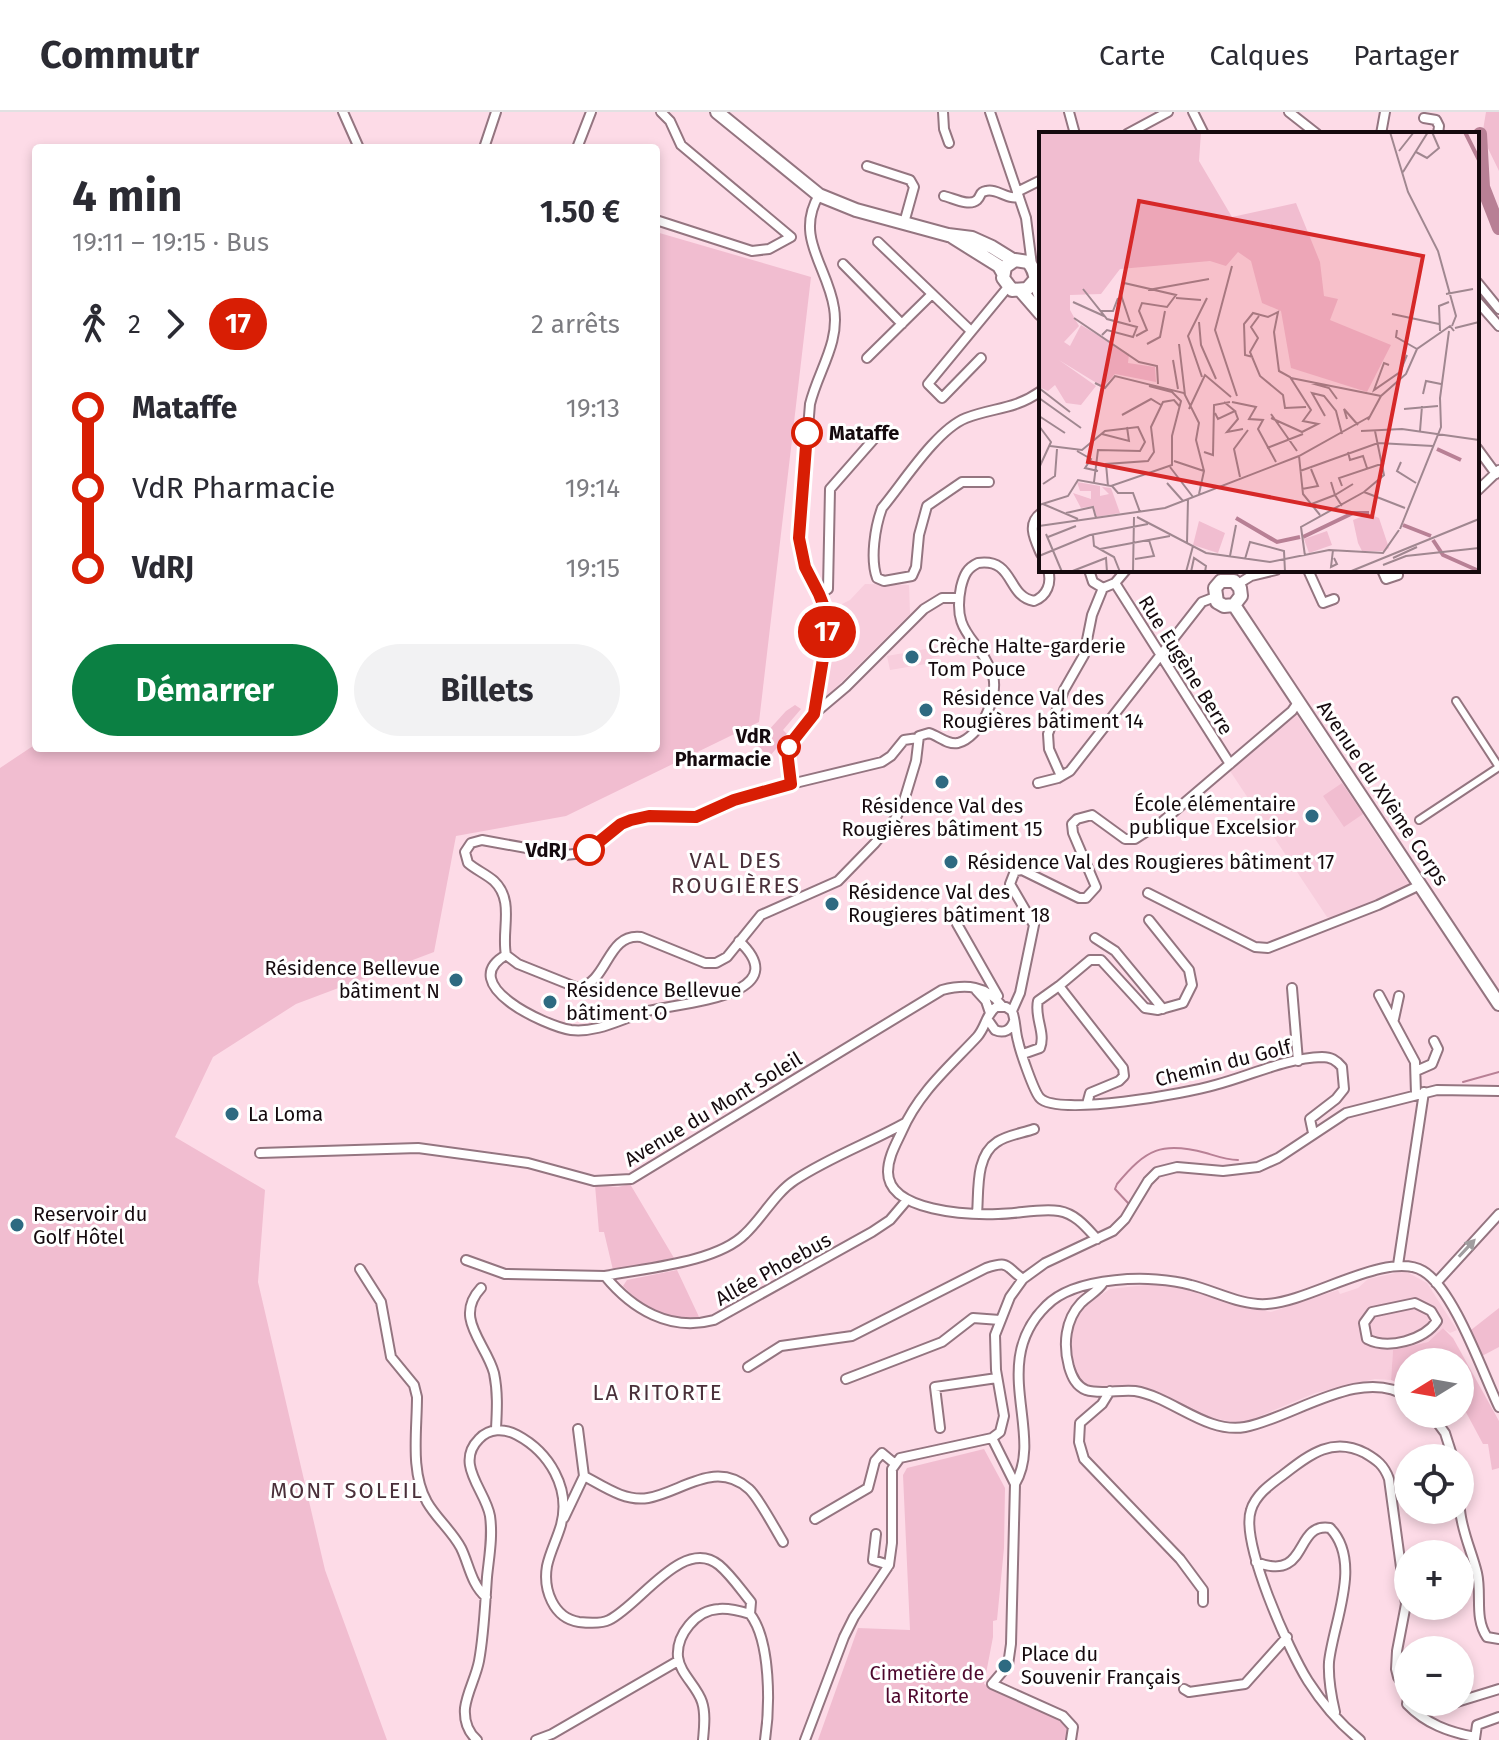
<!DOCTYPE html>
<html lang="fr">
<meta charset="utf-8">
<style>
body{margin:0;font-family:"Fira Sans",sans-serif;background:#f2f2f3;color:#2b2b33;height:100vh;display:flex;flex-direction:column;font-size:30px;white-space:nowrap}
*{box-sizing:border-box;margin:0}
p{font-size:26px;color:#7c7c81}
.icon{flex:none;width:44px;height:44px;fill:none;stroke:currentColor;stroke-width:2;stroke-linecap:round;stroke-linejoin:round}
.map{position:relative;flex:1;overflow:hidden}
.side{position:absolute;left:32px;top:32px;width:628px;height:608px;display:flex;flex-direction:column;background:#fff;border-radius:8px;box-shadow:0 4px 12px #0003}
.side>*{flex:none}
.badge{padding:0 16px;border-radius:26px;font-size:28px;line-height:52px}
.needle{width:52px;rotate:259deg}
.controls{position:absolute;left:1394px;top:1236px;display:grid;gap:16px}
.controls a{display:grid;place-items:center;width:80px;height:80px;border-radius:50%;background:#fff;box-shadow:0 4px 12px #0003;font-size:40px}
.map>.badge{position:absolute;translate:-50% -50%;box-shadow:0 0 0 4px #fff}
.legs{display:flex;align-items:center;gap:12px;height:88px;padding:0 40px;font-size:26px}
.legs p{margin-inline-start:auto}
.headline{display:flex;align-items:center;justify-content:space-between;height:136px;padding:0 40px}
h1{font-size:44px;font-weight:700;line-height:60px}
.button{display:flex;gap:16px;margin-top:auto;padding:16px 40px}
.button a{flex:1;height:92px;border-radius:48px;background:#0b8043;color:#fff;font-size:32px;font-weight:700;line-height:92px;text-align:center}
.button a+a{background:#f2f2f3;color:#2b2b33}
ul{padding:0 40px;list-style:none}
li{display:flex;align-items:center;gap:28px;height:80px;font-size:30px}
li i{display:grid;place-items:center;width:12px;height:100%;margin:0 10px;background:currentColor}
li i::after{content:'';width:20px;height:20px;margin:-10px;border:6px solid;border-radius:50%;background:#fff}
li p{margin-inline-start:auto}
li:first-child i{background:linear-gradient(#0000 50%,currentColor 0)}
li:last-child i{background:linear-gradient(currentColor 50%,#0000 0)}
header{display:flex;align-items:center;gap:48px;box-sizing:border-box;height:112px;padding:0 40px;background:#fff;border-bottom:2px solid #e1e1e2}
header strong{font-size:38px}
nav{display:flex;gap:44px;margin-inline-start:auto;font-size:28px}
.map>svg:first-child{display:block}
</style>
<header>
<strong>Commutr</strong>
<nav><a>Carte</a><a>Calques</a><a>Partager</a></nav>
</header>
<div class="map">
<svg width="1499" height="1628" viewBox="0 0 1499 1628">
<rect width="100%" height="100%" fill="#fddbe7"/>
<!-- built -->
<path fill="#f8cedd" d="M865,472L909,473L910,502L824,587L822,582L838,524L840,493L850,488Z
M948,533L949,542L932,546V551L890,558L887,544Z
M1296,602L1411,775L1369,794L1366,791L1364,797L1334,807L1327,805L1230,659Z
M1405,1159L1427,1171L1457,1218L1450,1221L1443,1216L1428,1230L1393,1238L1391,1268L1375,1267L1315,1281L1248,1309L1231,1310L1210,1305L1135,1274L1086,1275L1079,1269L1072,1253L1071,1220L1078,1204L1085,1194L1110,1177L1164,1171L1192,1177L1240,1194L1271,1200L1338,1178L1340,1182L1358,1176L1368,1167Z"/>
<!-- green -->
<path fill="#f1bdd0" d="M1486,0H1499V59L1482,24Z
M656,120L811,165L759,610L566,704L456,724L434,840L296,892L213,945L175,1025L265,1078L258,1170L325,1458L387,1628H0V656L36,632V636H656Z
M795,593L801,597L783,618L788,623L769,645L756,632L786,599Z
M1342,671L1363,702L1344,715L1323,684Z
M630,1072L674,1146L613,1158L604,1120H599L595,1073L618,1075Z
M677,1158L700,1207C667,1206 645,1198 623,1174L627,1168Z
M1499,1196V1235L1482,1244L1471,1218Z
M1443,1216L1453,1226L1499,1309V1356L1492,1358L1488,1332H1483L1460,1289V1250H1408V1275L1391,1268L1393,1238L1428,1230Z
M984,1337L1005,1376L1004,1436L997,1508L993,1509V1525L984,1572L1062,1607L1069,1616L1068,1628H818L858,1516L910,1518L903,1363L907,1356Z"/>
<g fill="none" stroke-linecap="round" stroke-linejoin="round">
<!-- stream -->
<path stroke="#b88095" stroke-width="2" d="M1463,970L1499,960
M1128,1091L1115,1077L1117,1072C1146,1037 1162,1029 1206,1041C1216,1044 1227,1048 1238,1048"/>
<!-- river -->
<path stroke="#b88095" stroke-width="14" d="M1480,22L1483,75L1499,116"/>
<!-- pedestrian casing -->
<g stroke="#947580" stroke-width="10">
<path id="pedestrian" d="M1419,708L1499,655L1456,589"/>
</g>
<!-- minor casing -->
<g stroke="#947580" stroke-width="12">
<path id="minor" d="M343,0L359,36
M943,0L944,17L949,31
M990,0L1026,106L1032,153
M1069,0L1075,22
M1193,0L1204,22
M1289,0L1317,22
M1424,6L1436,8L1439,14L1438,22
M1127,22L1168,0
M1381,22L1385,0
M484,36L496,0
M577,36L591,0
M867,54L910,68L914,75L904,111
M1017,80L1041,68
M944,84C953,86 969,95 977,88C982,83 979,80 986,79C997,76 1007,88 1019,85
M656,108L752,139L769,137L791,125L681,33L670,9L661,0
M878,130L971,219
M843,152L902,212
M1477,170L1499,197
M1477,189L1499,214
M867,246L931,183
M981,246L942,286L928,272L1008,175
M1477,336L1496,362
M989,370H962L927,394L919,423L916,455L912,464L884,469L877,466C870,447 875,415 882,396C903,371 936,318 966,306C995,295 1014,298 1041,279
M1477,379L1499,358
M1041,401C1026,412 1035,428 1041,442
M1089,458L1093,470L1103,476
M1308,458L1323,491L1334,487
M1382,458L1386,467L1398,463
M1115,471L1230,652
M1238,472L1251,464L1276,458
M1103,476L1115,471L1126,458
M819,482L828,477L830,377L880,320
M814,602C817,573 832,530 826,503C820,475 802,457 799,426L810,292C818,259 840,231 834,196C828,155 794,125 819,83
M1061,664L1049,637L1048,622L1064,578L1084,543L1092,503L1103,476
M1038,671L1058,666L1070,659L1202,490L1215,485
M791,672L882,650L891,644L904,628L918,626
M1148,781L1255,835L1268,836L1378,793L1420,773
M957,812L998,884
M1095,826L1115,839L1163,897
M506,843L518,852L578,876C609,870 606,821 641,825L705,851H716L727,845L761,803L838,769L875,731L895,707L903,692L916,649L919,624L929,621C939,624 947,633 958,631C980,625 999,585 993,564C980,525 951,524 961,475C964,463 967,456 978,451C1015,446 1006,484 1034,489C1047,484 1052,471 1048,458
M506,843C501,818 515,789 494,769C486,762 476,758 468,751L465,740L471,731L482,728L565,743L584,741L621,712L631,708L656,704L696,705L734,688L791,672L787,648L789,635L814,602L846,575L924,497L942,486H959
M506,843C455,872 545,914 571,918C599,921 622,906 648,899C677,891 799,885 739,829
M1059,874L1090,848H1101L1145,896L1158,898L1183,891L1192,873L1189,858L1149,808
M1292,876L1298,949
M976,878L986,889L990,901
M1379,883L1415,950L1416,982
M1012,899L1020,881L1034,813L1010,772L1015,759L1022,758L1079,786H1086L1096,775L1073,721L1072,712L1077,707L1092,703L1125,727H1135L1163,709L1292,599L1299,589
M1394,907L1399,884
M988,908L995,918C1004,922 1011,918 1014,909
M1023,942L1040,936C1046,921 1034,905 1038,889L1059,874L1123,956L1124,964L1119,969L1090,981L1087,992
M1416,959L1432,952L1438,937L1434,929
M260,1041L418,1036L528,1051L594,1069L631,1067L942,878C966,872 986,873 1002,894
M977,1102C979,1079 975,1044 997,1030C1007,1023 1023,1021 1034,1017
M1097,1127C1086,1115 1076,1102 1059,1099C1040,1096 1018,1102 998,1102C970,1103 888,1100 888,1060C888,1045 896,1032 902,1019C919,980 949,955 977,925C986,915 986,902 996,895H1006L1012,899C1016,909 1015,919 1018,929C1020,939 1034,980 1040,986C1057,1005 1188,981 1215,973C1250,964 1285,946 1322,945C1331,945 1336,948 1342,955L1344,977L1336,987L1310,1007L1313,1021
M466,1148L505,1162L605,1164C632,1197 670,1220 714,1208L872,1120L890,1108L907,1088
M1398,1153L1424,980
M360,1157L381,1190L391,1245L414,1273L417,1285C417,1319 410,1360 427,1390C436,1406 452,1419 461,1436C469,1452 471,1472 486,1485
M605,1164C644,1156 716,1151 745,1122C763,1105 775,1081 795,1068C830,1045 869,1031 905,1011
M1103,1171C1098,1179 1088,1184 1081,1191C1065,1208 1063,1233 1069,1255C1072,1265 1076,1274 1086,1278C1102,1283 1120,1277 1135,1279C1172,1285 1206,1322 1245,1315C1293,1306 1361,1253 1408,1285
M1436,1171L1499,1102
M481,1176C453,1206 486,1231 494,1261C498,1280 497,1298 496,1317
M1415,1191L1431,1199L1437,1209C1424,1228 1388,1238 1367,1227L1364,1211L1372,1200Z
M748,1255L781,1234L852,1224L986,1156C1011,1148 1005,1155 1023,1167
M846,1267L942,1230L973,1206L1000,1208
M1110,1279L1102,1292L1080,1311L1079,1330L1084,1347L1180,1447L1203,1478V1490
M1431,1302L1445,1321L1453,1346
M940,1316L935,1275L997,1266
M992,1326L1000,1320L1004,1304L996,1258L995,1223L1010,1185L1023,1167L1045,1151L1113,1119L1125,1107L1148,1069L1157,1060L1177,1055L1223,1059L1258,1055L1278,1046L1346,1001L1437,978L1499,979
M992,1326L1015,1372L1011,1532L1008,1553L992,1572L1063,1604L1073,1615L1071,1628
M584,1364C603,1374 625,1390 648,1386C682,1380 715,1347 749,1377C759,1386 775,1417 783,1430
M1015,1372C1045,1321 988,1251 1046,1194C1075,1164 1153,1162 1191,1173C1215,1179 1242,1194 1267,1192C1310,1190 1387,1138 1423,1159C1454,1177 1483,1262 1499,1295
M1460,1398C1462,1420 1472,1440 1477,1461C1482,1483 1474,1506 1487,1525L1499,1527
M564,1406L584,1364L578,1317
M815,1407L868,1376L875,1349L882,1341L894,1351
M876,1422L873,1448L889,1453
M1256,1450C1310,1471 1293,1410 1330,1416C1363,1450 1333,1511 1329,1550C1328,1568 1331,1583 1335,1600
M1184,1577L1189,1580L1245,1572L1287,1525
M1408,1586L1407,1592C1426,1612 1449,1620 1475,1625
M1460,1589L1499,1577
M1421,1590L1435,1594L1457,1590
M1475,1627L1477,1613L1499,1605
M477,1628C468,1620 464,1609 465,1596C467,1580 476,1565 479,1549C484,1522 485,1493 487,1465C489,1445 493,1425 490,1404C486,1379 454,1352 479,1327C489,1316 504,1316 517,1323C549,1340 571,1376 561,1413C557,1427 550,1440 547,1454C543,1477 553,1506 579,1510C588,1511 601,1512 609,1508C640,1493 683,1424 719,1453C731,1463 741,1478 751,1490L750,1502
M536,1628L552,1622L678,1549
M703,1628C704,1616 706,1602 702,1590C697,1574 680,1562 678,1545C676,1523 696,1498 719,1497C729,1496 740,1499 750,1502C771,1529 770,1595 765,1628
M805,1628L844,1525L854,1505L889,1453L892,1431V1357L900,1346L992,1326
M1360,1628C1340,1612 1322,1591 1308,1569C1289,1539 1240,1430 1251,1398C1256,1382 1271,1372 1283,1363C1309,1343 1332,1324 1365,1341C1377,1348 1384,1353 1389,1367L1406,1492L1397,1539L1396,1557L1398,1565L1408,1581"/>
</g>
<!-- secondary casing -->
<g stroke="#947580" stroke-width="16">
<path id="secondary" d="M717,0L819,83L856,98L948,123L972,126L992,135L1013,148
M951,124L999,154L1003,161
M1034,169L1027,177L1012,178L1003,166L1005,155L1015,148L1028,150C1038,160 1034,172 1041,185
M1021,179L1041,202
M1221,469L1215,476L1217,490L1224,494L1234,493
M1221,469H1234L1240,476L1241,484L1234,493
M1234,493L1499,892"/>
</g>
<!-- pedestrian -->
<use href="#pedestrian" stroke="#fff" stroke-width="6"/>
<!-- minor -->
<use href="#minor" stroke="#fff" stroke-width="8"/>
<!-- secondary -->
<use href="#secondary" stroke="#fff" stroke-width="12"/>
</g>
<!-- one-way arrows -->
<defs><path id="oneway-solid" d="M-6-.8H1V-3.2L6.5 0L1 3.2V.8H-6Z" transform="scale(2)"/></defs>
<use fill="#a19d9f" href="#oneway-solid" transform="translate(1467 1136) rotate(-47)"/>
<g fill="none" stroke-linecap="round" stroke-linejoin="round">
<!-- line-1 casing -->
<g stroke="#fff" stroke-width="18">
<path id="line-1" d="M589,738L621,712L631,708L649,704L696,705L734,688L791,672L787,639L791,631L814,602L828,516L826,500L819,482L805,455L799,426L807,321"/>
</g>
<!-- line-1 -->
<use href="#line-1" stroke="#d81e04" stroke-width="12"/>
</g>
<!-- markers -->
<g fill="#fff" stroke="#d81e04" stroke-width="4">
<circle cx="807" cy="321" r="14"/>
<circle cx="789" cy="635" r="10"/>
<circle cx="589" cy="738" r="14"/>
</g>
<g fill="#2e6a81" stroke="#fff" stroke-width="3">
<circle cx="912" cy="545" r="8"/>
<circle cx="926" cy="598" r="8"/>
<circle cx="942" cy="670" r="8"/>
<circle cx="1312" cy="704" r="8"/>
<circle cx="951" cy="750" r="8"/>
<circle cx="832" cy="792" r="8"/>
<circle cx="456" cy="868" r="8"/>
<circle cx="550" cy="890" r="8"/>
<circle cx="232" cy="1002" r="8"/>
<circle cx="17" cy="1113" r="8"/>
<circle cx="1005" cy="1554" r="8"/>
</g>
<g text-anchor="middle" stroke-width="6" stroke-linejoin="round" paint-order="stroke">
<!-- stop labels -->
<g font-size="20" font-weight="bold" fill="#150a0e" stroke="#fff" text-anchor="end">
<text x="829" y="328" text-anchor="start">Mataffe</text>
<text x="771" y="631">VdR<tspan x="771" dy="23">Pharmacie</tspan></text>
<text x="567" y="745">VdRJ</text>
</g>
<!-- poi labels -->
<g font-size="20" fill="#150a0e" stroke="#fff" text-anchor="start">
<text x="928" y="541">Crèche Halte-garderie<tspan x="928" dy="23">Tom Pouce</tspan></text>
<text x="942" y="593">Résidence Val des<tspan x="942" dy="23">Rougières bâtiment 14</tspan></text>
<text x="1296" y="699" text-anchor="end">École élémentaire<tspan x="1296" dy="23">publique Excelsior</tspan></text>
<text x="942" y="701" text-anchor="middle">Résidence Val des<tspan x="942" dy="23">Rougières bâtiment 15</tspan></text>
<text x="967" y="757">Résidence Val des Rougieres bâtiment 17</text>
<text x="848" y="787">Résidence Val des<tspan x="848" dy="23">Rougieres bâtiment 18</tspan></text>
<text x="440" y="863" text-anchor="end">Résidence Bellevue<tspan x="440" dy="23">bâtiment N</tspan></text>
<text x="566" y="885">Résidence Bellevue<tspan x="566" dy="23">bâtiment O</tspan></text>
<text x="248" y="1009">La Loma</text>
<text x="33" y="1109">Reservoir du<tspan x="33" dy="23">Golf Hôtel</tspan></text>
<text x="1021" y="1549">Place du<tspan x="1021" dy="23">Souvenir Français</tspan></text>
</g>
<!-- street labels -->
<g font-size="20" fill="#150a0e" stroke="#fff">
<text transform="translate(1186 553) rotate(58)" y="7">Rue Eugène Berre</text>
<text transform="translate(1383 681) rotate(56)" y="7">Avenue du XVème Corps</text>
<text transform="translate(1223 951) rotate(-14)" y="7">Chemin du Golf</text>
<text transform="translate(713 997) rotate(-31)" y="7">Avenue du Mont Soleil</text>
<text transform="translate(773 1157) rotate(-29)" y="7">Allée Phoebus</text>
</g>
<!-- park labels -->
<g font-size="20" fill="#4e082d" stroke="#fff">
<text x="927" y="1568">Cimetière de<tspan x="927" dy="23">la Ritorte</tspan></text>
</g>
<!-- neighbourhood labels -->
<g font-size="22" letter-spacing="2" fill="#4a303a" stroke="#fff">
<text x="736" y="756">VAL DES<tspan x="736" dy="25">ROUGIÈRES</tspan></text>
<text x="658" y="1288">LA RITORTE</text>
<text x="347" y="1386">MONT SOLEIL</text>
</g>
</g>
<!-- overview -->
<g transform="translate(1039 20)">
<rect width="440" height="440" fill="#fddbe7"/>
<path d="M0,0H162L160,29L193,85L257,71L281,130L285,164L299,167L291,188L352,213L328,260L252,236L242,179L223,171L212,129L199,120L187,134L171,129L81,137L62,162L31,163V178L40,194L25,210L31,214L42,193L90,222L89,231L116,235L117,250L76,242L64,255L20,228L57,254L42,273L27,271L16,253L9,259L0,255ZM38,350L61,354V364L70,362L63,355L72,356L81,381L57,385L55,374L42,376L34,361L52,367V359H41ZM330,382L340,386L350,416L345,419H323L319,411L314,388ZM160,389L186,401L179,421L154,413ZM288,399L293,413L270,421L265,407Z" fill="#f1bdd0"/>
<path fill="none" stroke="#b88095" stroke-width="4" d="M426,0L440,28M398,317L422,328M197,386L238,410L261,405M364,393L392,404M264,405L314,381H330M394,408L404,423L440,439"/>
<path fill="none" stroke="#a08790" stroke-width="2" d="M351,0L369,60L399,119L417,184L413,194M360,19L375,0M377,20L388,26L400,16L393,0M364,40L389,0M193,134L176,198L198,264M44,157L68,187L98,195L94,205L68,198L63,203M109,158L170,147M407,162L434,157M137,166L162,168M34,170L65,184M62,179H74L79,166M353,182L400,192M220,184L212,195L219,206L211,220L221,244L244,263L246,276L267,275M35,186L100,230L118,234L119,252M91,190L81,160L85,151L137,163L128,175L103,171L100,179L108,198L97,204M160,190L162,213L177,247M416,196L440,190M358,198L357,205L378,217M401,199L400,174L410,170M108,212L121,205L126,179M140,212L146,263M214,225L206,223L205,192L214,181L229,185L239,180L235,200L240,239L251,245L272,278L264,289L279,292L263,300M134,228L139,257M350,233L345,231L335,258L361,240L368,223M163,245L149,204L168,166M252,246L342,264M56,251L66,256L76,244L145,261L160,291L157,308L165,339L160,362M272,251L290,256L298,267M0,256L31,280M384,262L387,249L402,252M0,266L42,296M193,270L217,275L210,287L224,288L219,297L237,330M150,277L166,243L192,265M365,277L399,274M196,279L199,287L188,300L204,297M176,281L179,287L196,279L185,270M232,282L258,319M83,283L112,267L122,273M0,284L26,301M286,284L273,261L285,264L297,279L303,302M232,286L263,300M308,287L305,277L319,293M329,288L342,264L367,242L378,217L411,194L415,199M0,294L12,310L0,336M322,299L363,297L440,308M381,299L383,274M63,302L90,309L88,295M11,314L43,318L66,299L99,295L106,310L101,319L59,318L55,350M228,316L264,302M38,319L52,327L46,336L59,339M165,320L174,323L175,273L191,270M309,320L311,328L324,324L328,336M260,324L264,362L281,383M135,329L165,339M362,330L358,339L377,351M131,335L154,365M261,339L339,311L394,314M201,345L195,317L209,298M292,350L296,363L314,352M128,351L144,369M4,352L16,344L18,317M69,354L67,332L109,329L115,320L112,295L124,270L135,268L141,275M73,354L79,361H94L101,380M303,354L300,346L345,331M263,357L279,354L272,337M325,360L366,376M4,372L39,387M0,373L29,364L39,348L72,354L133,333V304L142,269L133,260L110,254M270,373L296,363L303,374M27,381L54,375L57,386M98,385L167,421L231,430L290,418L344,421L360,398M0,394L126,376L260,324L330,285M361,397L402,295L401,266L410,199M7,402L23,440M54,403L55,414L75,425L81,440M9,405L37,394M148,411L149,367M61,417L131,404M294,418L292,435L298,432L295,426M0,424L51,403L109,392M191,424L197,393M266,424L262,395L325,360L345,343L336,299M354,426L378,415M96,427L115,424L110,408M206,427L211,410L245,419L246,440M344,433L367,424L440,416M31,440L67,426L68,440M94,440L95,385M147,440L154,414M152,440L155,426L167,434L166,440M310,440L440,387"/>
<path fill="#d62828" fill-opacity="0.15" stroke="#d62828" stroke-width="4" d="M100,69L384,124L333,385L49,330Z"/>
<rect width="440" height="440" fill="none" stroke="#150a0e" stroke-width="4"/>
</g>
</svg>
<div class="controls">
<a><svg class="needle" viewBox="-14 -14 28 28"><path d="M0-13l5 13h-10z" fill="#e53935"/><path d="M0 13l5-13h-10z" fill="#7c7c81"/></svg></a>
<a><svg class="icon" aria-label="locate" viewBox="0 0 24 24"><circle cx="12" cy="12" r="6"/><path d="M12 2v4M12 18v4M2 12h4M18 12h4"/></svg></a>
<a>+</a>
<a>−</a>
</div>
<b class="badge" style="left:827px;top:520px;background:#d81e04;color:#fff">17</b>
<section class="side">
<div class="headline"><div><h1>4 min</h1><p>19:11 – 19:15 · Bus</p></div><b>1.50 €</b></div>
<div class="legs"><svg class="icon" aria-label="walk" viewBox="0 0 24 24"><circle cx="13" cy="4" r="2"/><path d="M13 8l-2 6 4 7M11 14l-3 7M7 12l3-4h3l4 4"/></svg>2<svg class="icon" aria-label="forward" viewBox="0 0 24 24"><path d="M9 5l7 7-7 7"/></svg><b class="badge" style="background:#d81e04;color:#fff">17</b><p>2 arrêts</p></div>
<ul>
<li><i style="color:#d81e04"></i><b>Mataffe</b><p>19:13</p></li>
<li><i style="color:#d81e04"></i><span>VdR Pharmacie</span><p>19:14</p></li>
<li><i style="color:#d81e04"></i><b>VdRJ</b><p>19:15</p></li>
</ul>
<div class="button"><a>Démarrer</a><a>Billets</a></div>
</section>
</div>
